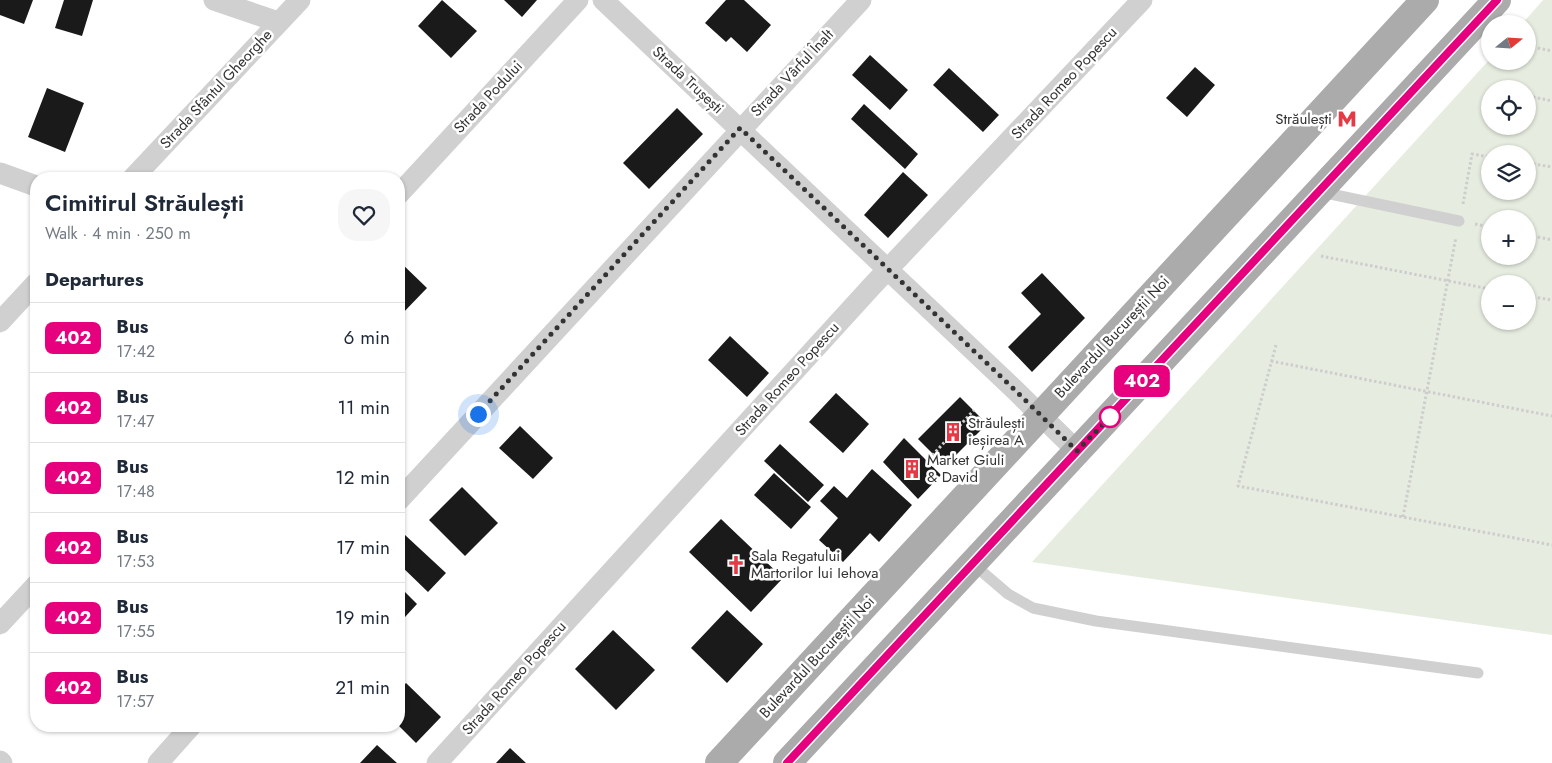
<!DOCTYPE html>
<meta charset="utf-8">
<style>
body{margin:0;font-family:Jost,sans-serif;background:#f6f6f7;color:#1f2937;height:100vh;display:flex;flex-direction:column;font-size:19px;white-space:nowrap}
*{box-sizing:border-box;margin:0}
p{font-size:16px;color:#747a83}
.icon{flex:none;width:28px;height:28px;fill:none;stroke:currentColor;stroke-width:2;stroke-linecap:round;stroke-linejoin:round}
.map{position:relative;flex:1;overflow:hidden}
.panel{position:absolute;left:30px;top:172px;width:375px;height:560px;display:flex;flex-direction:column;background:#fff;border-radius:20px;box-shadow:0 1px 4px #0004}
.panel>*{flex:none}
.badge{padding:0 10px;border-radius:8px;font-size:18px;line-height:32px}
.needle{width:32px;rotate:72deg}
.buttons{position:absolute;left:1481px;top:15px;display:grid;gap:10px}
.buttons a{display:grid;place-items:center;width:55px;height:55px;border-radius:50%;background:#fff;box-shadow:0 1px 4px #0004;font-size:25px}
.you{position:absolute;width:25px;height:25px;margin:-12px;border:4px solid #fff;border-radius:50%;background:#1a73e8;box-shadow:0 0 0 8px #1a73e833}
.map>.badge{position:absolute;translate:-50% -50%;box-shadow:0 0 0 2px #fff}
h2{padding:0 15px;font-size:19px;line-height:45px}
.round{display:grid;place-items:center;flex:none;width:52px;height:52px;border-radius:20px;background:#f6f6f7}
.summary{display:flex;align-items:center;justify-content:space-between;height:85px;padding:0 15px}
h1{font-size:24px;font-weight:600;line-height:38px}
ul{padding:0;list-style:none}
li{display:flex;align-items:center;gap:15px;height:70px;padding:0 15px;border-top:1px solid #e0e1e3}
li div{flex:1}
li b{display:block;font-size:19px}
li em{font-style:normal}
li .badge{min-width:55px;font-weight:700;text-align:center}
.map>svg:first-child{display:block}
</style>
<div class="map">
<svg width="1552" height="763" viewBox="0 0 1552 763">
<rect width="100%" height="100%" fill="#fff"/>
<!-- green -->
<path fill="#e6ecdf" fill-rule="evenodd" d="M1543,0H1552V635L1032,562L1490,59V61H1528V24H1522ZM1490,89H1528V126H1490ZM1490,154H1528V191H1490ZM1490,219H1528V256H1490ZM1490,284H1528V321H1490Z"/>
<!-- building -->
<path fill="#1a1a1a" d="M0,0H33L24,24L0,15Z
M64,0H93L82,36L55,28Z
M442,0L477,31L451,58L418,26Z
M504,0H537L522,17Z
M726,0H744L771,25L747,52L731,37L726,42L705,23Z
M870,55L908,90L890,110L852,75Z
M1195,67L1215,85L1187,117L1166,98Z
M949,68L999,115L983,132L933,85Z
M47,88L84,103L65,152L28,137Z
M864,104L918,154L905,169L851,119Z
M677,108L703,134L649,189L623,163Z
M903,172L928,195L888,238L864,215Z
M399,261L427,288L399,317Z
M1042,273L1085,318L1032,372L1008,347L1041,314L1021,293Z
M730,336L769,373L747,397L708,360Z
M836,393L869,424L843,453L809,422Z
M960,397L987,424L945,466L918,439Z
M520,426L553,458L533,479L499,448Z
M904,438L941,475L918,499L883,462Z
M780,444L824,485L808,502L764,461Z
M872,469L912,505L879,542L870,533L843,562L819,540L838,518L820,501L834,486L847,498Z
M774,473L811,507L791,529L754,495Z
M462,487L498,523L465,556L429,520Z
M721,519L783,578L751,612L689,552Z
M405,535L446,573L428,592L399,564V541Z
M399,586L417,604L405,617L399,611Z
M727,610L763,644L727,683L691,648Z
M613,630L655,670L616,710L575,669Z
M406,683L441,717L416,743L399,726V691Z
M377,745L397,763H360Z
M510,748L526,763H496Z"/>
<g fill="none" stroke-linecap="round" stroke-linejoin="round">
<!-- path -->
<path stroke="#cdcdcd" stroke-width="3" stroke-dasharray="2.5 2.5" stroke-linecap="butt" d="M1528,46L1552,51
M1528,96L1552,101
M1528,163L1552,167
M1463,204L1472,154L1490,157
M1475,224L1490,227
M1528,235L1552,240
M1321,256L1490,289
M1528,296L1552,300
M1276,345L1238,486L1552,545
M1271,361L1552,416
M929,459L974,410
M1403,517L1456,237"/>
<!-- service -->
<path stroke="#d0d0d0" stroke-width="11" d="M1321,192L1459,221
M973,564L1008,594L1033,608L1096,621L1478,673"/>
<!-- minor -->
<path stroke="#d0d0d0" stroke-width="21" d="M214,0L278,22
M603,0L1016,391L1077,451
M0,173L36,186
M132,179L300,0
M399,194L578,0
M0,322L36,283
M399,500L861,0
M0,624L36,585
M0,761L2,763
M158,763L191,726
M437,763L872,286L1142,0"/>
<!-- primary -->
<path stroke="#ababab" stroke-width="28" d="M719,763L1425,0
M787,763L1497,0"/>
</g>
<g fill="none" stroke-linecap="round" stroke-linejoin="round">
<!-- line casing -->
<g stroke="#fff" stroke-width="11">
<path id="line" d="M787,763L1497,0"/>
</g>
<!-- line -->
<use href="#line" stroke="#e6007e" stroke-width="8"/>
<!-- walk -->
<path stroke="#333" stroke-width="5" stroke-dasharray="0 9" d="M478,414L740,128L1016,391L1077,451L1110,417"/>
</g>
<!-- icons -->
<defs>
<g id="metro-bare" transform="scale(1.5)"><path d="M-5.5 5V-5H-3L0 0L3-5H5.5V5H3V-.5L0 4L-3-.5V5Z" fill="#e63946" stroke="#fff" stroke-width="2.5" paint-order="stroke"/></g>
<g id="building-bare" transform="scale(1.5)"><path d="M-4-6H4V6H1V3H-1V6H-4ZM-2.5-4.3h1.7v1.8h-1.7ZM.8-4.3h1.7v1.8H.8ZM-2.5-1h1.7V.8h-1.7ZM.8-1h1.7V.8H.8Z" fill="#e63946" stroke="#fff" stroke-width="2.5" paint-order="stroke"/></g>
<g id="church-bare" transform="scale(1.5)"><path d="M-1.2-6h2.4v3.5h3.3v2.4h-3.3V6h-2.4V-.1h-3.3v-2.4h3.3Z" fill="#e63946" stroke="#fff" stroke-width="2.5" paint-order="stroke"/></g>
</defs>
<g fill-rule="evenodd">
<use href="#metro-bare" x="1347" y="119"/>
<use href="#building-bare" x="953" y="432"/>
<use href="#building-bare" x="912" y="469"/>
<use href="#church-bare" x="736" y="565"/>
</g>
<!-- markers -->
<circle fill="#fff" stroke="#e6007e" stroke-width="2.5" cx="1110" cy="417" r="10"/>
<g text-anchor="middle" stroke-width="5" stroke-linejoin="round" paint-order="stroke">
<!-- street labels -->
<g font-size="15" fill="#333" stroke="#fff">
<text transform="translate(792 73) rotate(-47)" y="5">Strada Vârful Înalt</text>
<text transform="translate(688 80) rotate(43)" y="5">Strada Trușești</text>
<text transform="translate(1064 83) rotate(-47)" y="5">Strada Romeo Popescu</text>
<text transform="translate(216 89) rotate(-47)" y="5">Strada Sfântul Gheorghe</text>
<text transform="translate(488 97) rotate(-47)" y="5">Strada Podului</text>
<text transform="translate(1112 337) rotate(-47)" y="5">Bulevardul Bucureștii Noi</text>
<text transform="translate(787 379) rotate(-48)" y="5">Strada Romeo Popescu</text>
<text transform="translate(817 657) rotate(-47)" y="5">Bulevardul Bucureștii Noi</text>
<text transform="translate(514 678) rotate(-48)" y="5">Strada Romeo Popescu</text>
</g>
<!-- poi labels -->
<g font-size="15" fill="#333" stroke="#fff" text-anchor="start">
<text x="1332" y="124" text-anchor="end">Străulești</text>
<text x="968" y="428">Străulești<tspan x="968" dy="17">ieșirea A</tspan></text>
<text x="927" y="465">Market Giuli<tspan x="927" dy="17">&amp; David</tspan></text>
<text x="751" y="561">Sala Regatului<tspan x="751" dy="17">Martorilor lui Iehova</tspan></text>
</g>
</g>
</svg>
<div class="buttons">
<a><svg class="needle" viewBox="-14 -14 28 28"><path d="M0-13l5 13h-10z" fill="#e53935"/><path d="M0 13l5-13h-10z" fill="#747a83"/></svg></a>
<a><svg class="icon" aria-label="locate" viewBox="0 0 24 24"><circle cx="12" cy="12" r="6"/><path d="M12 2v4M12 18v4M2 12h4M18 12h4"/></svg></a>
<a><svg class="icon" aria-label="layers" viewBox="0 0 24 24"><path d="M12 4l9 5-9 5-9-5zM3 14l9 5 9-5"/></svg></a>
<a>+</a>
<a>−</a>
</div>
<div class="you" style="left:478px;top:414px"></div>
<b class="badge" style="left:1142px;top:381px;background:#e6007e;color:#fff">402</b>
<section class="panel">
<div class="summary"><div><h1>Cimitirul Străulești</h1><p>Walk · 4 min · 250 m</p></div><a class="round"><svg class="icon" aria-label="heart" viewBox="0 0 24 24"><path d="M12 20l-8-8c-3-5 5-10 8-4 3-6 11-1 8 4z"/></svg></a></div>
<h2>Departures</h2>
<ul>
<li><span class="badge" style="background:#e6007e;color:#fff">402</span><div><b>Bus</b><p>17:42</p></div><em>6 min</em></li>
<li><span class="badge" style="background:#e6007e;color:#fff">402</span><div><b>Bus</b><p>17:47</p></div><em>11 min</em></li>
<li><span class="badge" style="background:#e6007e;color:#fff">402</span><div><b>Bus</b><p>17:48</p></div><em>12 min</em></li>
<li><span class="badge" style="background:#e6007e;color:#fff">402</span><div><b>Bus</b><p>17:53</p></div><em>17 min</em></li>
<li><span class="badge" style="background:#e6007e;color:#fff">402</span><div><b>Bus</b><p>17:55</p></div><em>19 min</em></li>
<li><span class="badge" style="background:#e6007e;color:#fff">402</span><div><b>Bus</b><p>17:57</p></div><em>21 min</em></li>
</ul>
</section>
</div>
